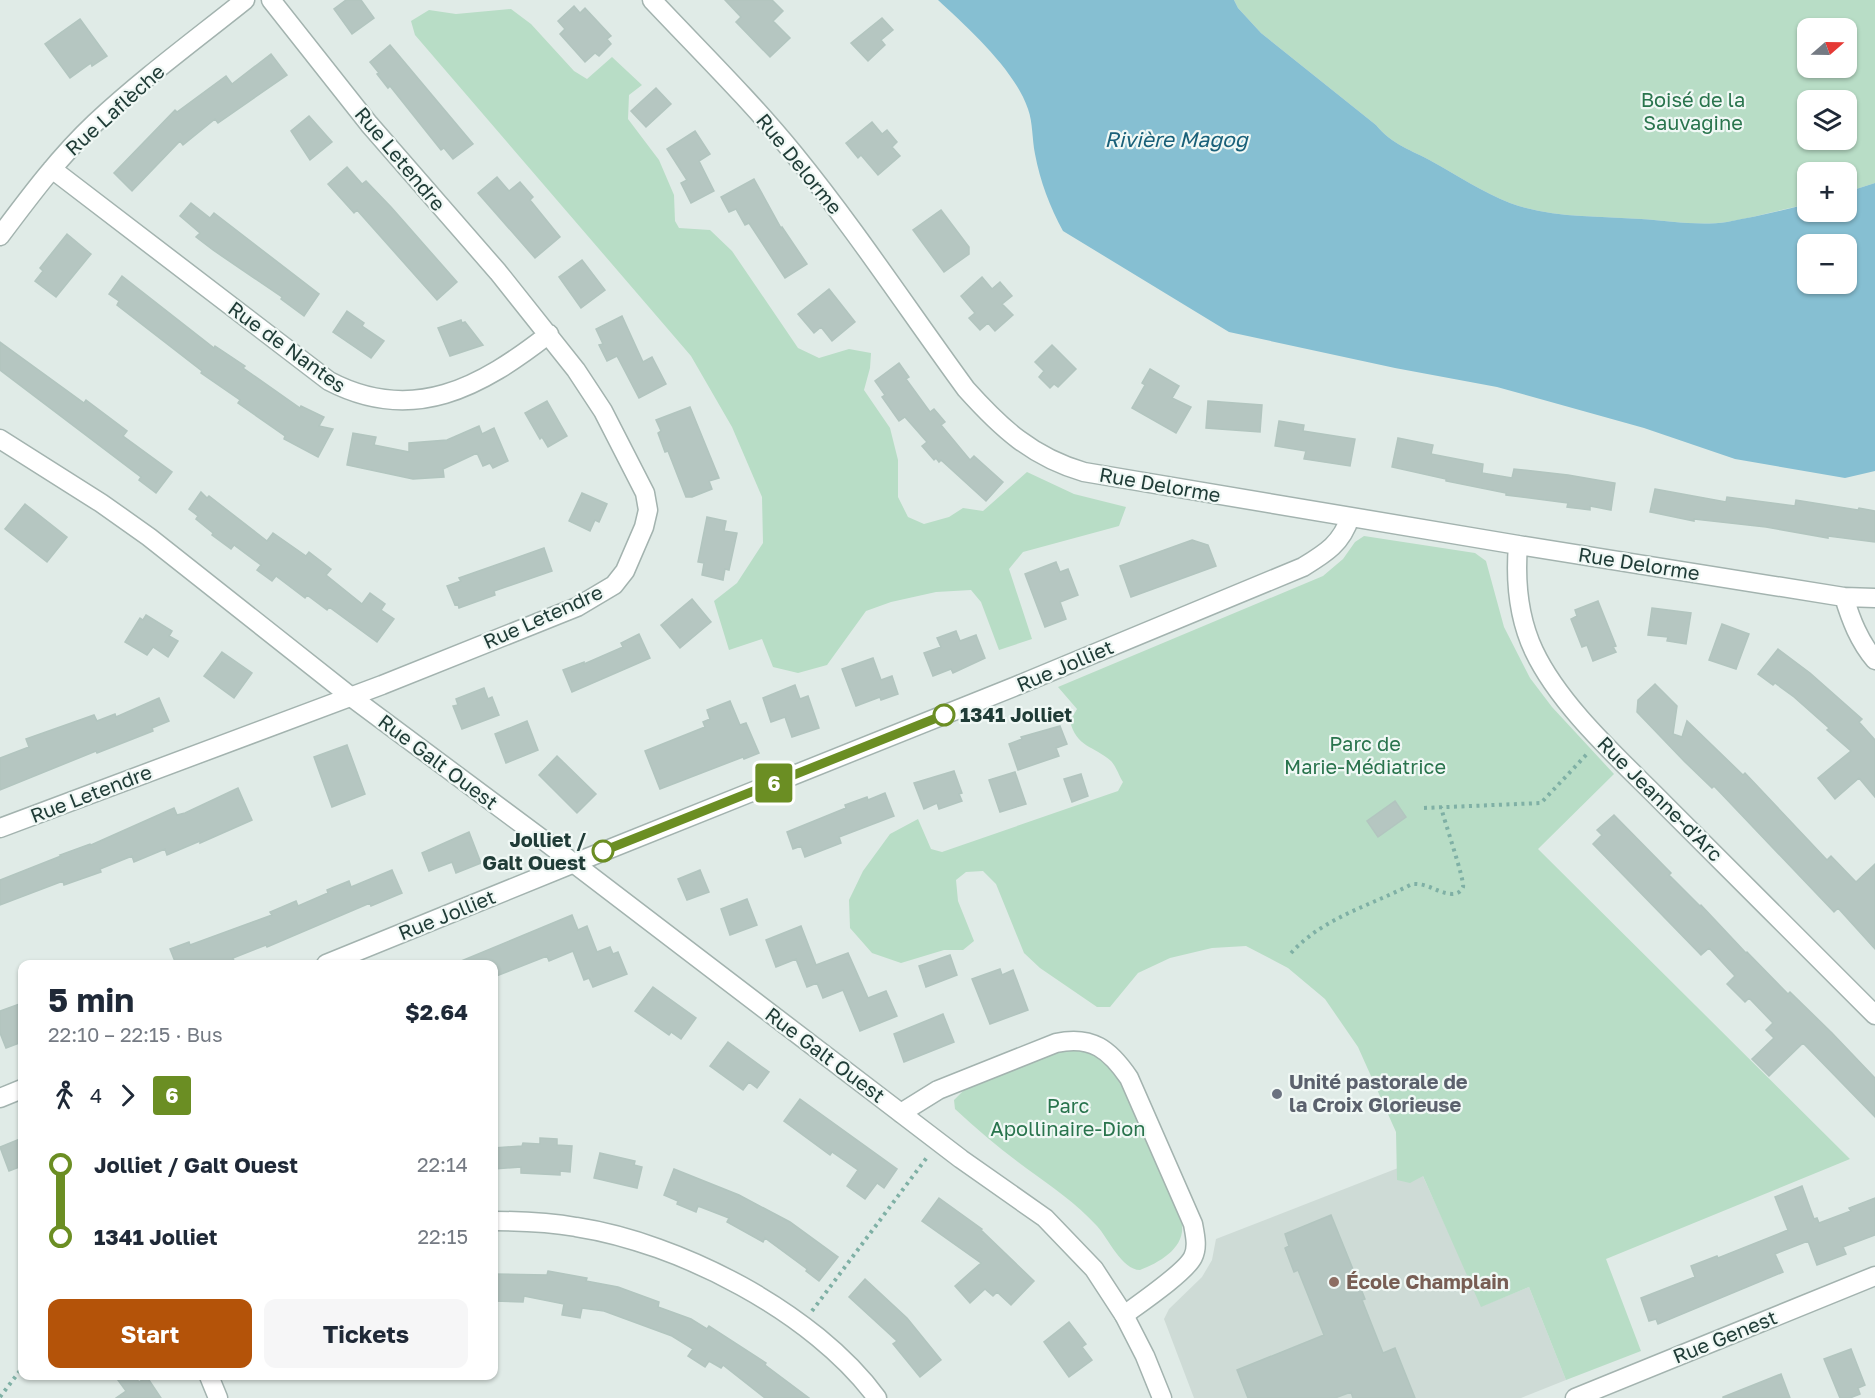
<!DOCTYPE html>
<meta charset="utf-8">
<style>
body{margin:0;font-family:"Golos Text",sans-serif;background:#f6f6f7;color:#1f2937;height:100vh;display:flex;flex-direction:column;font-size:22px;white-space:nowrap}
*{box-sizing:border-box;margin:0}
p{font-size:20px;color:#747a83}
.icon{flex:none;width:33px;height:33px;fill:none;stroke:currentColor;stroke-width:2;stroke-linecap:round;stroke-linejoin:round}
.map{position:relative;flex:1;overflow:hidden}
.sheet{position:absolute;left:18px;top:960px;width:480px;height:420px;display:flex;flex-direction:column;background:#fff;border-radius:12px;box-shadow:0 2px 4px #0004}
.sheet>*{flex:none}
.badge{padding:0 12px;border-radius:4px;font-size:21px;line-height:39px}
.needle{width:39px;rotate:70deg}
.buttons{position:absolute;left:1797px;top:18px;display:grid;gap:12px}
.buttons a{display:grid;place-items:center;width:60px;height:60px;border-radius:12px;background:#fff;box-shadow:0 2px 4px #0004;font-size:30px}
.map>.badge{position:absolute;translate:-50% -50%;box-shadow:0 0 0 3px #fff}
.legs{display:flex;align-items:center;gap:9px;height:66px;padding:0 30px;font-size:20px}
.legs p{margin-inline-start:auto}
.overview{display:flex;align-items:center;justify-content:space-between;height:102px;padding:0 30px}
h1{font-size:33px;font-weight:700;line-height:45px}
.cta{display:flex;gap:12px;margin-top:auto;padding:12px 30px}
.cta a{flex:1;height:69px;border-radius:12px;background:#b45309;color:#fff;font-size:24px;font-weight:700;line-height:69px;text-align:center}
.cta a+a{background:#f6f6f7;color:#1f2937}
ul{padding:0 30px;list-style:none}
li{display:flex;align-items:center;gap:21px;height:72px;font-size:22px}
li i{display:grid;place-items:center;width:9px;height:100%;margin:0 8px;background:currentColor}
li i::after{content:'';width:15px;height:15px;margin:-8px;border:4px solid;border-radius:50%;background:#fff}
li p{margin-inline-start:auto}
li:first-child i{background:linear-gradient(#0000 50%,currentColor 0)}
li:last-child i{background:linear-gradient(currentColor 50%,#0000 0)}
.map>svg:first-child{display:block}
</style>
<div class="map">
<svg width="1875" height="1398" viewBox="0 0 1875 1398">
<rect width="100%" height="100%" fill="#e0ebe7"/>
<!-- built -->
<path fill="#cedbd6" d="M1416,1161L1482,1306L1529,1287L1566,1380L1521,1398H1194L1164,1319L1169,1309L1202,1277L1212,1260L1216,1239Z"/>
<!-- green -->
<path fill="#b8ddc6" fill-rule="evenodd" d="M1234,0H1875V183L1847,192L1846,172H1808L1807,204C1781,210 1754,217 1727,222C1699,226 1669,221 1641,219C1598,216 1550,218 1510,203C1483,192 1458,176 1433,162C1412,150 1392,145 1376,125L1261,33L1238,8ZM1808,28H1846V68H1808ZM1808,100H1846V140H1808Z
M511,9L531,24L574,71L587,79L612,57L642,85L629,95L628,119L659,160L674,195L675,221L679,228L710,230L732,251L798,348L819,358L849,349L871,353L870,368L864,390L890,428L898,460V497L908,517L924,524L949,517L963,508L983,511L1027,472L1074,494L1126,507L1119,526L1023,552L1009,569L1032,639L999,650L981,602L971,590L936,592L891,602L866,611L827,665L798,673L773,667L762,639L729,650L714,601L737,583L763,543L762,497L732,427L691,356L415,35L411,21L429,10L456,14Z
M1364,536L1475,553L1486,561L1504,627L1530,678L1552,707L1614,774L1538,849L1850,1159L1606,1259L1641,1351L1566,1380L1529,1287L1481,1307L1423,1176L1410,1183L1397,1180L1396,1132L1358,1047L1325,999L1288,968L1246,946L1212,948L1170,958L1138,973L1110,1007H1097L1040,968L1024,953L996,884L983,871L966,872L956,880L958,901L974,941L963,950H944L901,963L872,953L850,928L849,900L863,871L890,834L918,819L931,849L942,852L1118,791L1123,782C1119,776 1116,766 1111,761C1094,746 1076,747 1070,721L1077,709L1058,687L1323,576L1343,559L1355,542Z
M1081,1049L1103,1057L1122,1080L1182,1224C1185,1248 1160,1262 1140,1270C1122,1270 1108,1238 1097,1226C1076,1203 1051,1186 1026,1168C1001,1150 978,1130 955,1109L954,1100L964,1090L1057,1051Z"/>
<!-- water -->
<path fill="#86bfd2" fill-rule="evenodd" d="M938,0H1234L1238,8L1261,33L1376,125C1392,145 1412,150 1433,162C1458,176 1483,192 1510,203C1550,218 1598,216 1641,219C1669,221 1699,226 1727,222C1754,217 1781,211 1807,204L1808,212H1846L1847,192L1875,183V471L1845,478L1735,459L1644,428L1497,387L1395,368L1229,332L1063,231C1050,207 1040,181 1035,154C1032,139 1033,123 1028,109C1015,70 968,28 938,0ZM1808,244H1846V284H1808Z"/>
<!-- building -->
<path fill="#b5c6c1" stroke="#b2c5bf" stroke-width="1.5" d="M346,0H361L374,18L352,34L334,9Z
M725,0H772L783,11L773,21L790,38L770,57L736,22L741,17Z
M574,6L580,13L585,8L611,36L607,39L611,44L599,56L595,53L585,62L560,34L565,29L558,21Z
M882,18L893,30L881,40L885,45L868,61L851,43Z
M80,19L107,56L92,66L91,63L70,78L45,44Z
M390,45L473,144L453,159L444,148L441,150L390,86L388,88L377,74L379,73L370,62Z
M271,54L287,75L218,123L215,119L183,145L180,141L132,191L114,173L175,110L177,112L226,76L232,84Z
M656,88L671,104L646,127L631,111Z
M309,116L332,142L310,160L291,131Z
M872,122L882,134L887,130L897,142L892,147L900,156L878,175L861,155L858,158L846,143Z
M695,131L710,154L699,161L714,191L691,203L681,183L687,180L667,149Z
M347,167L362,184L366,181L391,207L457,282L437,300L357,210L354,213L328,184Z
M497,177L509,191L520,182L533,197L530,200L560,237L535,258L478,193Z
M754,179L781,228L782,227L807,264L785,278L749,223L745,225L736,209L729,212L721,197Z
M191,203L210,218L214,213L319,294L304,316L281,299L282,297L213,250L196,237L200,233L180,216Z
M941,210L969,247V254L944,272L913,230Z
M67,234L91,254L56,297L35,281L43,271L40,268Z
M582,260L605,290L581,308L559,277Z
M122,276L214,348L215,346L245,366L243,368L300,408L301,406L324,417L319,426L333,429L318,457L284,439L285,436L238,403L240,400L201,373L202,371L117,305L119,301L109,294Z
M982,277L992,289L1000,282L1012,296L1002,304L1013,315L995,331L988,323L980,330L969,318L975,313L961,296Z
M829,289L855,322L832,341L821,327L814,333L798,314Z
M347,311L364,323L362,326L384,341L371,358L333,332Z
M622,316L643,362L652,357L666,384L639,398L617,356L607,361L599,345L603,344L596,329Z
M461,320L462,323L465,322L483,345L450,356L438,328Z
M0,342L84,403L86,400L127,431L123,436L172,472L156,493L139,480L141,477L0,370Z
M1052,345L1076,369L1058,387L1054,384L1050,388L1039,377L1044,371L1035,362Z
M899,363L909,377L906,379L930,412L934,409L945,422L941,425L970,460L974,456L1003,482L986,501L941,460L939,462L936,458L934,460L922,446L927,442L905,417L899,421L882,397L885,395L875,381Z
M1150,369L1179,386L1172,398L1191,407L1176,433L1132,408L1145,385L1142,383Z
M547,401L567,436L548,447L542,437L540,439L525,413Z
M1208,401L1262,405L1260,432L1206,428Z
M690,407L719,478L709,481L712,489L692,497H686L668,451L665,452L658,433L661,431L656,420Z
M1279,421L1304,425L1303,431L1355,439L1350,466L1304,459L1306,451L1275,446Z
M479,426L482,434L494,428L508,461L493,468L490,463L483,466L477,453L443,469L444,477L413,479L347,465L353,433L376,437L374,445L409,452V443L447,440Z
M1398,438L1433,445L1431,454L1483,464L1482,473L1512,478L1514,469L1568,475L1615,483L1611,510L1590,506V510L1567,507L1568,503L1506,495V493L1446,481V479L1392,467Z
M1655,489L1726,502L1727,497L1795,506L1796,500L1858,510L1859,508L1875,511V542L1828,536V538L1766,527L1694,519V521L1650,512Z
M201,492L207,498L209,496L267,541L273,533L306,556L309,552L331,569L326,575L362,604L370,593L385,604L381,610L394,619L377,642L329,607L327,610L307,595L305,598L276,576L272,581L257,570L261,565L234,545L231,549L212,535L213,533L196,519L198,516L189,509Z
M582,493L607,504L599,522L595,520L590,531L569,521Z
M25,504L67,537L47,562L5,529Z
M707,517L726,521L724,531L737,533L729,570L725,569L723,580L702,575L704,563L698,562Z
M1192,540L1208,545L1216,566L1131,597L1120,566Z
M544,548L552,571L494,591L495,595L459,608L458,604L455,605L447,586L461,581L459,578Z
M1056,562L1060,572L1068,569L1078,595L1060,602L1066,619L1045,627L1025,574Z
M692,599L711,622L680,648L661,625Z
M1598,601L1616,646L1613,647L1616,652L1593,661L1587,645L1582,647L1571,619L1577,616L1575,610Z
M1652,608L1691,613L1686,644L1667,641L1668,637L1648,635Z
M146,615L172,631L169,636L178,641L168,657L153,647L147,655L125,642L140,618L143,620Z
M1722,624L1749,634L1736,669L1709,660Z
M956,631L960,641L976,635L985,658L953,673L951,669L933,676L924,653L941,647L937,638Z
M639,634L650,658L572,692L563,670L584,662V664L623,647L621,643Z
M1778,649L1810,673L1862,719L1859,722L1875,740V797L1859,778L1835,799L1818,778L1851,751L1827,730L1829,728L1794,697L1775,683L1773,685L1758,674Z
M222,652L252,673L234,698L204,676Z
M873,658L881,680L892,676L898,694L881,700L880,697L856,706L842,669Z
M1655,684L1677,706L1673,734L1682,737L1687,721L1743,775L1745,773L1827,860L1831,856L1856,882L1875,864V949L1838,908L1834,912L1714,786L1712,788L1684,761L1637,712L1638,700Z
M795,685L800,699L808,696L819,728L792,737L785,717L771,722L763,698Z
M484,688L488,699L492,697L499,715L462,729L453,706L458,705L456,699Z
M159,698L169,721L152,728L153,731L97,753L96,751L0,790V758L29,747L26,739L94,715L97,721L115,714L116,717Z
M730,701L740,725L746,723L759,753L744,759L743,757L660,789L645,751L705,727L703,722L710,719L707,710Z
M527,721L538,750L506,763L495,734Z
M1060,726L1067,744L1056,748L1059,756L1018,770L1009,744L1022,739L1021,737Z
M347,745L365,794L332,807L314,757Z
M557,756L596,794L577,813L539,775Z
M954,771L962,793L959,794L962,801L939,809L937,803L924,809L914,783Z
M1015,772L1026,804L1000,812L989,780Z
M1081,774L1088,796L1072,802L1064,779Z
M238,788L252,820L200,843V841L167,855L165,849L134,862L132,856L100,869L101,872L64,885L63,881L0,905V880L61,856L60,855L90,844L91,845L174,808L177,815L185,813Z
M885,793L894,816L839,837L841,843L805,857L801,846L793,849L787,832L846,808L845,805L867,797L868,800Z
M1395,801L1406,817L1378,837L1367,821Z
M1614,815L1671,873L1669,875L1700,906L1701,905L1746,953L1747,952L1788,994L1790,992L1832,1033L1875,1078V1117L1803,1043L1769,1076L1752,1059L1774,1038L1766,1030L1773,1023L1749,998L1745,1002L1727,984L1735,976L1709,948L1701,955L1593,844L1602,835L1597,830Z
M469,832L481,863L456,873L452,862L429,871L422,853Z
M392,870L402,893L371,906L370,903L267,947L266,945L233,958L235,964H176L170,949L189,942L190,945L272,915L270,912L296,901L298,906L328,893L327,890L349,881L351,887Z
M700,870L709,892L687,900L678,879Z
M747,899L757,925L730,935L721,909Z
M572,915L578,930L587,926L597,952L610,947L613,954L618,952L627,974L593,987L589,978L584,980L573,951L549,961L547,956L494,977V964H454Z
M801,926L816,965L848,953L868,998L886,991L897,1016L860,1031L843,990L823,998L817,983L807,987L796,959L776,967L766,940Z
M950,955L957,975L926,987L919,966Z
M1000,969L1002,975L1013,970L1028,1010L990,1024L972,979Z
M653,987L696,1018L681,1039L671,1032L669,1035L635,1011Z
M22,1003V1042L6,1048L0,1033V1011Z
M943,1014L954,1042L904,1062L894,1034Z
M728,1042L769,1072L757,1088L749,1082L743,1090L710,1066Z
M800,1099L897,1169L884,1188L877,1183L865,1199L847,1186L858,1170L832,1152L830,1155L784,1121Z
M22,1138V1166L9,1171L0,1147Z
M540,1138L557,1139V1145L572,1146L570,1172L560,1171V1175L521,1173V1167L494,1169V1148L522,1146L523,1143L540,1144Z
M600,1153L635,1161L634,1165L642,1167L637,1188L594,1178Z
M674,1169L739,1195L790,1222L838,1257L819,1281L806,1271L807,1269L765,1238L763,1242L727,1222L729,1218L698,1206L696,1212L677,1204L678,1201L664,1195Z
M1802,1186L1814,1219L1817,1218L1819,1223L1851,1211L1849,1208L1875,1198V1235L1843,1247L1846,1254L1817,1265L1808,1241L1775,1254L1783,1272L1658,1324L1656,1319L1649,1321L1641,1298L1695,1277L1691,1266L1717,1256L1718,1258L1788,1230L1775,1197Z
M939,1198L982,1229L981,1230L1034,1281L1011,1305L997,1292L993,1296L985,1289L970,1303L955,1286L981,1263L922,1221Z
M1331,1215L1365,1299L1362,1300L1383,1353L1395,1348L1415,1398H1353L1351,1392L1335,1398H1248L1237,1370L1324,1335L1298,1270L1294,1272L1285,1248L1289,1246L1285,1234Z
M548,1271L587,1278L586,1281L618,1287L659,1302L658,1307L691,1319L707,1329L709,1326L766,1363L765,1365L809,1398H765L723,1365L721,1368L709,1361L705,1367L688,1356L693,1349L672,1336L604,1311L582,1308L580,1318L562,1315L564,1304L524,1296L523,1302L494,1301V1274L547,1275Z
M865,1279L907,1318L941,1360L920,1377L893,1344L897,1341L849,1297Z
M1069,1322L1086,1344L1082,1347L1092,1360L1069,1377L1044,1342Z
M1851,1349L1865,1385L1858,1388L1860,1394L1850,1398H1840L1824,1359Z
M1781,1374L1790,1398H1723V1397Z
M115,1376H134L139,1382L147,1377L161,1398H116L126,1391Z"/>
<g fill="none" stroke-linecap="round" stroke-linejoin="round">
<!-- minor casing -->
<g stroke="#a3b3af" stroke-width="21">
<path id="minor" d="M652,0C700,51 750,100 794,154C855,229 909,311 966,389C1001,428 1032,457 1084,472L1518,545L1844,597L1875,598
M52,169L329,381C413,425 481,387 549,334
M0,236C30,196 59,157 95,123C142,79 195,40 245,0
M1518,545C1515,582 1518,617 1534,651C1561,708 1622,761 1666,806C1736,876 1805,945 1875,1015
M1844,597C1851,620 1859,641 1875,660
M0,828L382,685L577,607L614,585L625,571L644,527L648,510L645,493L603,411L576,370L498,272L369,124L271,0
M326,964L572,864L1016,686L1303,567C1326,553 1342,543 1350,517
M0,1098L22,1089
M901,1113L938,1090L1056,1043C1092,1035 1110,1050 1129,1078L1193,1224C1195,1235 1198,1247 1193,1257C1186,1272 1139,1304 1124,1315
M494,1221C521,1221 549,1222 576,1227C680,1243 814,1312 877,1398
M209,1376L218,1398
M1575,1398L1875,1276"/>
</g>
<!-- tertiary casing -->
<g stroke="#a3b3af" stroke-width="21">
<path id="tertiary" d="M0,439L101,503L149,537L350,696L546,842L961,1159L1045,1218L1094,1269L1124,1315L1145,1356L1162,1398"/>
</g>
<!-- path -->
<path stroke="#7fb0a5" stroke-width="4" stroke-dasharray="3 4.5" stroke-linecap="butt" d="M1424,808L1541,803L1588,753
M1291,953C1324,917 1370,906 1412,884C1429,883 1437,893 1452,894C1457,894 1461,892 1463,887C1465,881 1444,820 1441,807
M812,1311L928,1156
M0,1397L22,1368"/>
<!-- minor -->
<use href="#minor" stroke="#fff" stroke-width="18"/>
<!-- tertiary -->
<use href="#tertiary" stroke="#fff" stroke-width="18"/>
</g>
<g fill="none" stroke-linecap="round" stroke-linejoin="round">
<!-- line-1 casing -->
<g stroke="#fff" stroke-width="14">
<path id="line-1" d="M603,851L944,715"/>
</g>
<!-- line-1 -->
<use href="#line-1" stroke="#6b8e23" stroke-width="9"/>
</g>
<!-- markers -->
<g fill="#fff" stroke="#6b8e23" stroke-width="3">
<circle cx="944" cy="715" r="10"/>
<circle cx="603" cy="851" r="10"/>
</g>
<circle fill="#6b7280" stroke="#f0f8f5" stroke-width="2" cx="1277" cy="1094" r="6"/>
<circle fill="#8d6e63" stroke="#f0f8f5" stroke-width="2" cx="1334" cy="1282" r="6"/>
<g text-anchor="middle" stroke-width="4.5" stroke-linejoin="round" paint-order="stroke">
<!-- park labels -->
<g font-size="20" fill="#29744d" stroke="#f0f8f5">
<text x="1693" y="107">Boisé de la<tspan x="1693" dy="23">Sauvagine</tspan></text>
<text x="1365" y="751">Parc de<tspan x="1365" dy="23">Marie-Médiatrice</tspan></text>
<text x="1068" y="1113">Parc<tspan x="1068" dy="23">Apollinaire-Dion</tspan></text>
</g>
<!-- street labels -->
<g font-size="20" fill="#203c37" stroke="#f0f8f5">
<text transform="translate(115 110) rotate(-42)" y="7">Rue Laflèche</text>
<text transform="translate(400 159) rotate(50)" y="7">Rue Letendre</text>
<text transform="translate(799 164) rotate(51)" y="7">Rue Delorme</text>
<text transform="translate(287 347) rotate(36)" y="7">Rue de Nantes</text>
<text transform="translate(1160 485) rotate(10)" y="7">Rue Delorme</text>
<text transform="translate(1639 564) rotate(9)" y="7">Rue Delorme</text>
<text transform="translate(543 617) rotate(-24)" y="7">Rue Letendre</text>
<text transform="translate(1065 666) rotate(-23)" y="7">Rue Jolliet</text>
<text transform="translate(438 762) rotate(37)" y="7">Rue Galt Ouest</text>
<text transform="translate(91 794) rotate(-21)" y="7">Rue Letendre</text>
<text transform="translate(1660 799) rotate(45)" y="7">Rue Jeanne-d'Arc</text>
<text transform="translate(447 915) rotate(-22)" y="7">Rue Jolliet</text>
<text transform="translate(825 1055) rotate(37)" y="7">Rue Galt Ouest</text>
<text transform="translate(1725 1337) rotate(-22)" y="7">Rue Genest</text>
</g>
<!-- stop labels -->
<g font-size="20" font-weight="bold" fill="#203c37" stroke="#f0f8f5" text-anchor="start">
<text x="960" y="722">1341 Jolliet</text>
<text x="586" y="847" text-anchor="end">Jolliet /<tspan x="586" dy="23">Galt Ouest</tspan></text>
</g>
<!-- worship labels -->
<g font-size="20" font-weight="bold" fill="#5b616d" stroke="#f0f8f5" text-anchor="start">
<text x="1289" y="1089">Unité pastorale de<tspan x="1289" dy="23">la Croix Glorieuse</tspan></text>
</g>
<!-- education labels -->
<g font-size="20" font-weight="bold" fill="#785e54" stroke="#f0f8f5" text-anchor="start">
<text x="1346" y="1289">École Champlain</text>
</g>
<!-- water labels -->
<g font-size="21" font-style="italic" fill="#196079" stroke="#f0f8f5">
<text x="1176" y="147">Rivière Magog</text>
</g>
</g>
</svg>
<div class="buttons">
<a><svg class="needle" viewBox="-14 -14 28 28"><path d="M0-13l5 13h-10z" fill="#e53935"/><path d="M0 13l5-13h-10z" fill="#747a83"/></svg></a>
<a><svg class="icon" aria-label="layers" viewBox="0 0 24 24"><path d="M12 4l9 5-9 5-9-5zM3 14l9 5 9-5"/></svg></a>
<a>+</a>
<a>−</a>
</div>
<b class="badge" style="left:774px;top:783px;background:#6b8e23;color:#fff">6</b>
<section class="sheet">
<div class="overview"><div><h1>5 min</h1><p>22:10 – 22:15 · Bus</p></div><b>$2.64</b></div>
<div class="legs"><svg class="icon" aria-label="walk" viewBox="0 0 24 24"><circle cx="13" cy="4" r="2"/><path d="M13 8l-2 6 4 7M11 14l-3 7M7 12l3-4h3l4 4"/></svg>4<svg class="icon" aria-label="forward" viewBox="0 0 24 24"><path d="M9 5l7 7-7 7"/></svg><b class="badge" style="background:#6b8e23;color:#fff">6</b></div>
<ul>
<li><i style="color:#6b8e23"></i><b>Jolliet / Galt Ouest</b><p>22:14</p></li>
<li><i style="color:#6b8e23"></i><b>1341 Jolliet</b><p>22:15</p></li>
</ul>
<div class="cta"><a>Start</a><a>Tickets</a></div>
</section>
</div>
